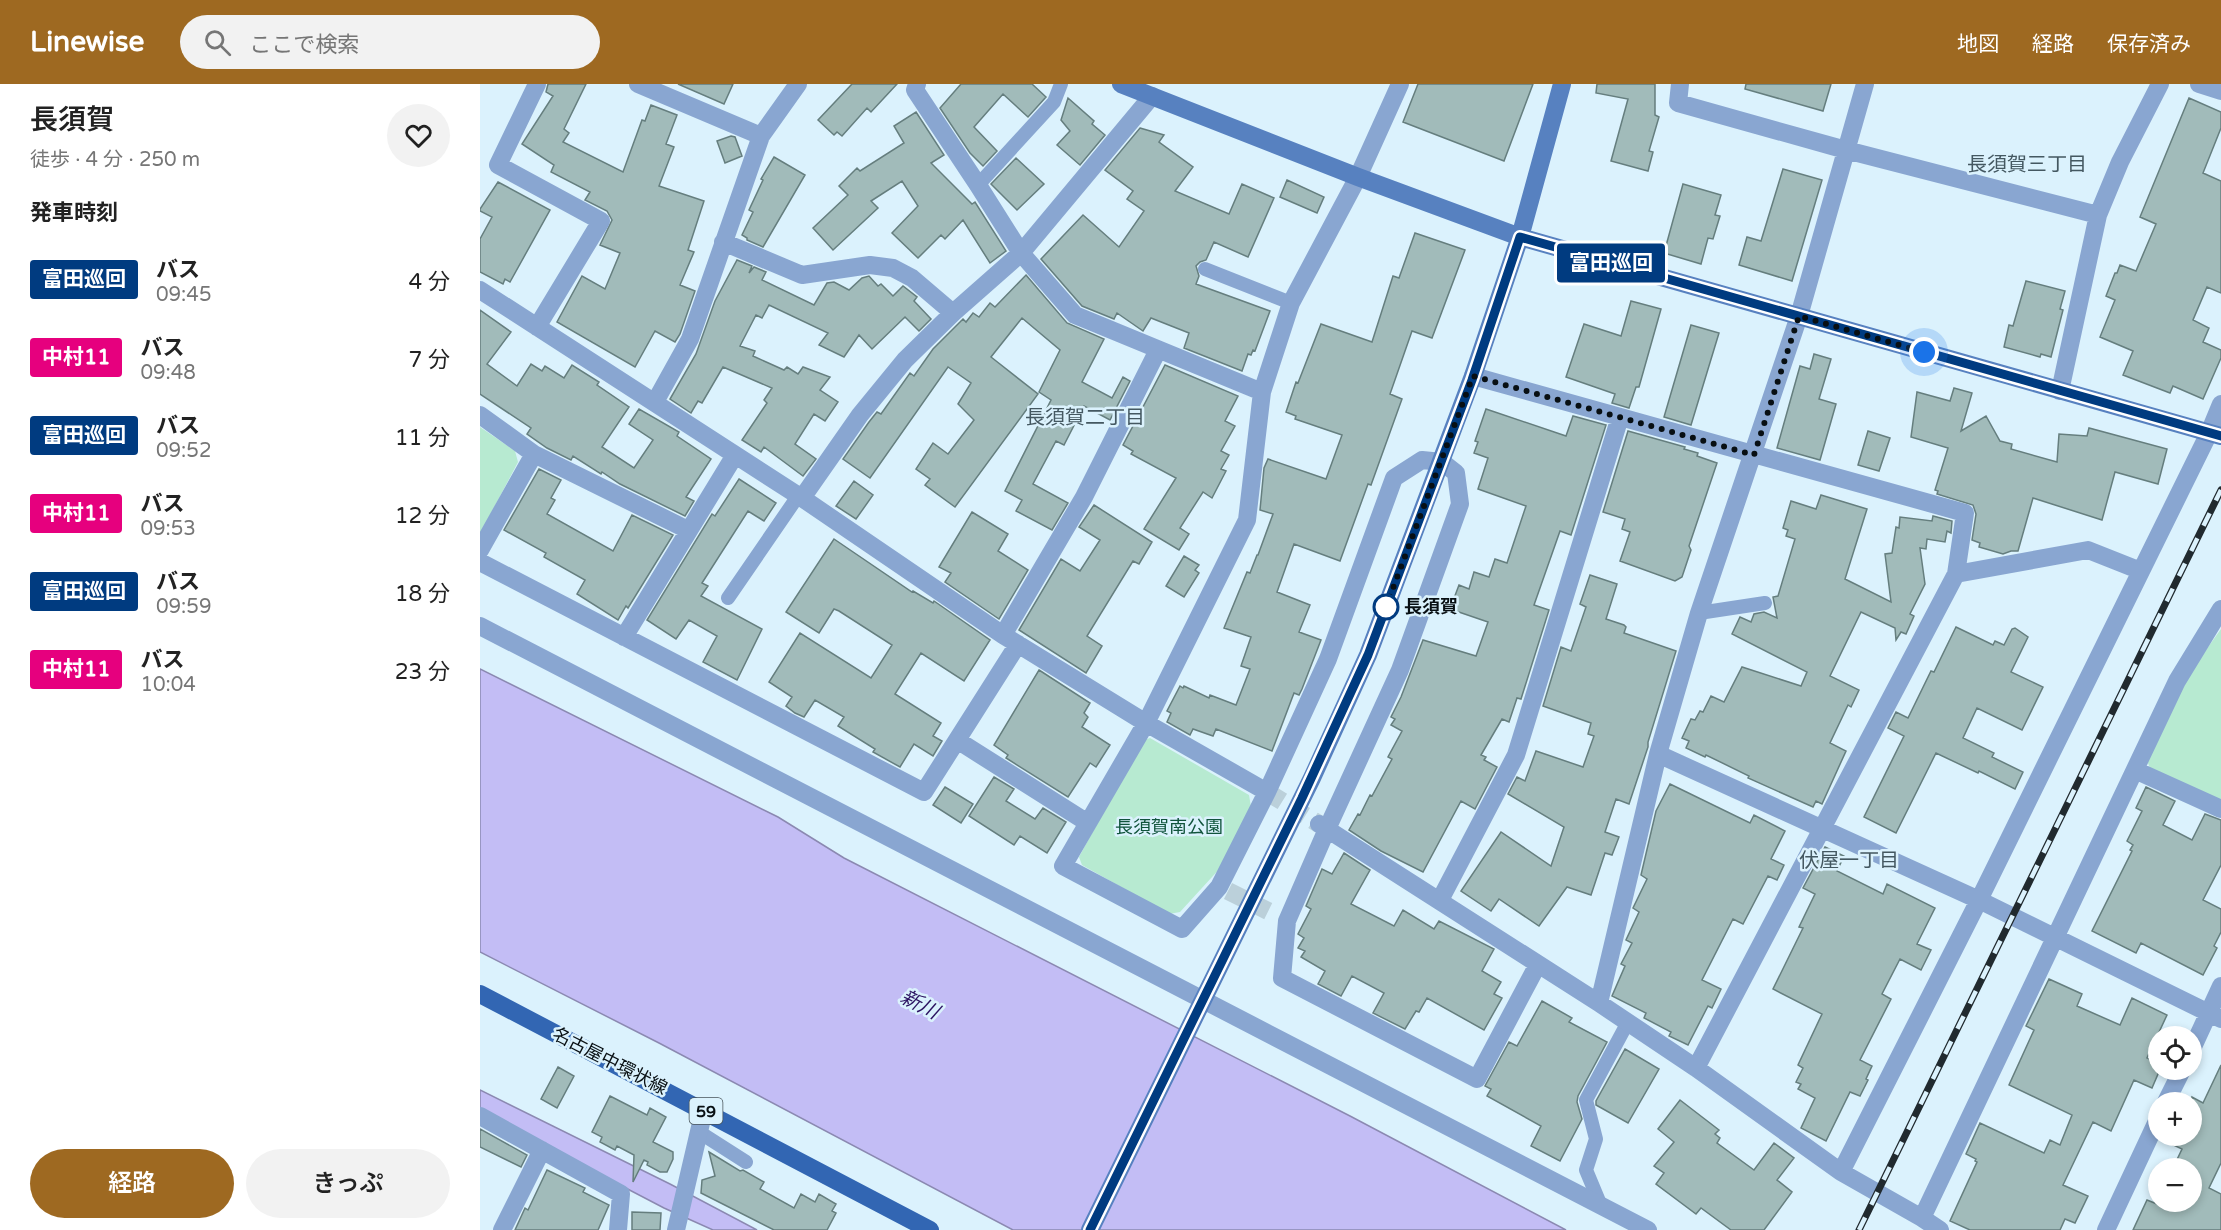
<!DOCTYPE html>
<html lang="ja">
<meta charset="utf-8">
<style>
body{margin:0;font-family:"Varela Round","Noto Sans JP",sans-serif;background:#f2f2f2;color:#222;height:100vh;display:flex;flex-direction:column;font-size:22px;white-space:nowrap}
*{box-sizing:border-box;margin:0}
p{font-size:20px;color:#767676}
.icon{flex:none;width:33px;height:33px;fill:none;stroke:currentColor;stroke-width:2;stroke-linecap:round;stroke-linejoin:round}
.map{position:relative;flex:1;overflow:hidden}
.side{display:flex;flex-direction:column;background:#fff;width:480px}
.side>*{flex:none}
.badge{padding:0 12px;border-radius:4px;font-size:21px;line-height:39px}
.fabs{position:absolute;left:1668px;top:942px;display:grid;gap:12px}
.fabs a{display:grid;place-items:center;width:54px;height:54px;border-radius:50%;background:#fff;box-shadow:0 3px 9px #0003;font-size:30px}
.you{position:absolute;width:30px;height:30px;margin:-15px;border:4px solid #fff;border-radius:50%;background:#1a73e8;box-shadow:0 0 0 9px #1a73e833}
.map>.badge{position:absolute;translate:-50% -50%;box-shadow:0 0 0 3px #fff}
h2{padding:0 30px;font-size:22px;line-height:54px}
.round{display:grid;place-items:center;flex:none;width:63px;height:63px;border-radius:32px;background:#f2f2f2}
.summary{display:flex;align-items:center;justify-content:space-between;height:102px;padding:0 30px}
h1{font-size:28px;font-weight:600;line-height:45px}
.action{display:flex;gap:12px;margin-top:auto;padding:12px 30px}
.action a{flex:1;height:69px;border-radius:36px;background:#9e6921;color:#fff;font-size:24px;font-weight:600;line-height:69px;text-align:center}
.action a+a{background:#f2f2f2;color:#222}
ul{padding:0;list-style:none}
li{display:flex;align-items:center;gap:18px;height:78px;padding:0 30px}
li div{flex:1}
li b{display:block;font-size:22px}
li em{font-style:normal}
li .badge{min-width:66px;font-weight:700;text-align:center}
header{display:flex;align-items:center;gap:36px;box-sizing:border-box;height:84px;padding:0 30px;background:#9e6921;color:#fff}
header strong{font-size:28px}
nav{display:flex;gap:33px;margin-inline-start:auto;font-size:21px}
.search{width:420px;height:54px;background:#f2f2f2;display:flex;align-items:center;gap:15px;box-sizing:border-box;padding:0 21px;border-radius:33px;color:#767676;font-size:22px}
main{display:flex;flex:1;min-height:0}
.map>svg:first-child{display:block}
</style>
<header>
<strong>Linewise</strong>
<div class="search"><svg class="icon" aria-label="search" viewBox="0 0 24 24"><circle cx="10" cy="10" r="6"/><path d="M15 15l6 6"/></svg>ここで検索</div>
<nav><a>地図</a><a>経路</a><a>保存済み</a></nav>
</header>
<main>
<section class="side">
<div class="summary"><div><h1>長須賀</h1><p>徒歩 · 4 分 · 250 m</p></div><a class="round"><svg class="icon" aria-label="heart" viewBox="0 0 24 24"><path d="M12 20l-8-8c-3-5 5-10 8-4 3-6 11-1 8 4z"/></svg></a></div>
<h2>発車時刻</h2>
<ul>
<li><span class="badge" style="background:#003b80;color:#fff">富田巡回</span><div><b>バス</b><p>09:45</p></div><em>4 分</em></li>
<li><span class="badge" style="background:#e6007e;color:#fff">中村11</span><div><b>バス</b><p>09:48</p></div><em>7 分</em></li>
<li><span class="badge" style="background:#003b80;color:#fff">富田巡回</span><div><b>バス</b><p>09:52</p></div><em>11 分</em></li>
<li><span class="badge" style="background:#e6007e;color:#fff">中村11</span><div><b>バス</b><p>09:53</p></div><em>12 分</em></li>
<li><span class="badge" style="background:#003b80;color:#fff">富田巡回</span><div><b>バス</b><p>09:59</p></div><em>18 分</em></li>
<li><span class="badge" style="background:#e6007e;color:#fff">中村11</span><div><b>バス</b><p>10:04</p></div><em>23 分</em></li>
</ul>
<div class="action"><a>経路</a><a>きっぷ</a></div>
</section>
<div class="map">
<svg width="1741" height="1146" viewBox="0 0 1741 1146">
<rect width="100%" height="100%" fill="#dbf2fd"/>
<!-- green -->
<path fill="#b7ead1" d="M0,343L35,367L38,378L0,450Z
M1741,545V717L1671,686L1667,677L1701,601Z
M670,654L769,711L771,723L743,781L700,828L689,830L602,781L599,773L662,657Z"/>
<!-- water -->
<path fill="#c3bdf5" stroke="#8b89b1" stroke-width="1.5" d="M0,585L298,733L364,774L870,1032L1086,1146H533L179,959L0,868Z
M0,1006L190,1100L277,1146H233L184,1124L0,1028Z"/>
<!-- building -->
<path fill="#a1bbba" stroke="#657e7e" stroke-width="1.5" d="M68,0H106L84,45L89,49L83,58L143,88L162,36L165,37L171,21L197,31L186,60L194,63L179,102L224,117L208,166L214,168L200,201L215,207L200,250L195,258L175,247L155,283L77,238L102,192L125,205L140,169L120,161L132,136L127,127L105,116L110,108L71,88L74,81L42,60L73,12L66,8Z
M198,0H253L244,20Z
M372,0H417L391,28L387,24L362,52L357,48L354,51L338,36Z
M481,0H552L566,13L548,33L523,10L494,43L517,67L503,82L490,69L460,24Z
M938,0H1053L1024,77L923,38Z
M1117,0H1175V31L1179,33L1169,67L1173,68L1168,87L1131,77L1148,15L1116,9Z
M1266,0H1351L1343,27L1265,5Z
M588,14L614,37L612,40L625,51L600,81L577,61L590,47L581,36Z
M1709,14L1741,28V44L1723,89L1741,97V209L1727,203L1713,236L1729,244L1723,258L1741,266V274L1723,315L1693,302L1690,309L1643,291L1653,267L1620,253L1635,216L1626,212L1635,189H1637L1640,181L1656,187L1676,140L1660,133Z
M436,28L464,71L451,79L492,120L495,118L526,167L510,179L483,136L465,155L461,151L438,174L412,149L438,122L422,97L391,117L398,124L353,166L333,144L368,111L359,102L377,84L380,87L424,59L414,42Z
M660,44L684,51L679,58L713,83L695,107L749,130L762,100L794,114L768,173L734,158L726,176L720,178L716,182L719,192L716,200L790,227L775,267L773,266L771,271L768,270L762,287L704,264L709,249L671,234L663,247L637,229L634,235L602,222L561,175L603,131L639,163L664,127L647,115L653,107L625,86Z
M251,52L255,53L262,72L245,79L237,57Z
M294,73L325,91L283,163L267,156V154L262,151L273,128L269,126L283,96L281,95Z
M536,74L564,100L537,126L511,100Z
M1303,85L1342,96L1312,197L1259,181L1267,153L1281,157Z
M807,96L844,113L837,129L800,113Z
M18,98L70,126L30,198L25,195L23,200L0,188V155L12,133L0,127V125Z
M1203,100L1241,111L1235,131L1240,132L1233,155L1228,154L1221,180L1184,169Z
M935,149L985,166L952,254L932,247L910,310L922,315L891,401L888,400L860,477L814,460L797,508L830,521L819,548L841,556L822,605L819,611L814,609L792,667L736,645L733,652L713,645L710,651L687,638L691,629L687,627L700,602L703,604L704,602L729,614L730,611L756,621L770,585L761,582L771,553L744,544L767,488L770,489L777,471H778L793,430L780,426L784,384L788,375L846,395L862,351L815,335L816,332L806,328L816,298L818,299L841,240L892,258L913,192L919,194Z
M257,176L272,182L269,189L274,183L286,188L282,196L334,221L347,199L354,198L369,206L382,194L389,192L398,202L401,200L413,212L423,202L437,213L434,217L451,235L439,247L425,233L392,265L379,251L364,273L339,261L348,249L289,221L282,234L276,231L260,262L275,267L273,272L304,286L307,283L318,290L323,283L350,293L340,306L358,318L345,337L334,330L315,360L336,375L323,392L284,363L281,368L262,356L287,319L284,316L292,304L243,283L222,319L218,317L211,329L190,315L216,270L235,217Z
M546,191L587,239L624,255L602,298L632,314L643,293L650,297L630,336L604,322L584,361L576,357L553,400L588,419L572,446L536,427L542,416L525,407L571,316L559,308L580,266L542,234L511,273L558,310L475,423L445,401L450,395L436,385L453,359L468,370L494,336L478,320L491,299L468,283L390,394L363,375L389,338L397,328L401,330L430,289L434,292L453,265L483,235L486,238L493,229L499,233L510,219L515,223Z
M1546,197L1585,207L1580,225L1583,226L1571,273L1561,270L1560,273L1524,263L1529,241L1533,242Z
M1151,217L1181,225L1159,303H1156L1149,324L1132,319L1135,310L1086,293L1104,240L1141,252Z
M0,226L31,248L7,280L37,302L51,280L62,287L65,282L84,294L92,281L119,298L117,301L149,323L122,363L154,384L173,356L149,340L159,325L199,348L197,352L231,375L206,413L214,417L205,432L140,400L122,388L121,390L93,372L91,376L67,364L47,350L51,344L0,310Z
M1211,241L1239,249L1211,341L1184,333Z
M1334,270L1351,275L1339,315L1356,320L1340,376L1297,364L1320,282L1330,285Z
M685,281L758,312L745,337L755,342L741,367L749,371L741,385L746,387L732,414L723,408L700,444L709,450L699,466L664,445L696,394L651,370L653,367L643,361Z
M1474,304L1492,309L1481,347L1506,332L1520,357L1532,360L1531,365L1577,378L1579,350L1607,352L1609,344L1687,365L1678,400L1635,388L1622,436L1553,414L1538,467H1531L1523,470L1499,463L1500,459L1492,456L1496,430L1493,421L1457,410L1458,407L1455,406L1468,364L1431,353L1437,308L1470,317Z
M1006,325L1086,352L1093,332L1126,341L1091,451L1080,447L1054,521L1069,526L1041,615L1037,614L1029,638L1022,635L1001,671L1006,673L1004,676L1017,683L995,725L981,717L943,788L901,767L869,746L878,730L880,731L890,711L892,712L912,675L908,673L922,647L911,641L915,635L911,633L921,613L943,556L996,572L1008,538L970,525L979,501L989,505L994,488L1009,493L1015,475L1027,479L1046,422L998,405L1008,374L994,369L998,358L995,357Z
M1148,347L1205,363L1204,365L1218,369L1217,372L1237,379L1209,462L1211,466L1202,493L1195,497L1140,477L1150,448L1142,445L1145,435L1123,428Z
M1388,347L1410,354L1399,387L1378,381Z
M59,385L81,396L71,414L75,416L67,430L133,467L152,431L193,451L148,524L146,522L138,536L97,510L105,496L64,473L66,469L24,446Z
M259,395L296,419L284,437L268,427L222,499L228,502L221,512L282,545L257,596L223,578L237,552L209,536L196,555L167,536L232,430L235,432Z
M374,397L393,411L376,435L356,422Z
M1341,411L1387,425L1365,495L1411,518L1405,470L1412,469L1416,443L1419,444L1420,433L1452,437L1453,432L1472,437L1471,449L1467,447L1465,458L1447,455L1446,465L1440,464L1445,500L1430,530L1434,532L1426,550L1421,548L1416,556L1415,544L1381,528L1350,592L1379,606L1371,623L1368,621L1350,659L1366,667L1342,720L1336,717L1333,723L1268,694L1269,692L1226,671L1225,673L1206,664L1209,657L1202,654L1211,635L1215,636L1220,627L1223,628L1231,612L1244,618L1262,583L1321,602L1327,588L1252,550L1260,533L1271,538L1274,530L1284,528L1297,534L1293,513L1298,512L1315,455L1306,452L1308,446L1303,444L1311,417L1336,425Z
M614,421L672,458L659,480L653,477L607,552L622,562L606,589L539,546L581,475L600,487L620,456L599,443Z
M492,428L528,450L518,467L548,486L519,535L465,498L471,489L459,483Z
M354,455L432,508L433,507L453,519L454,517L510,556L484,597L441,569L415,610L461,639L453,652L462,657L453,672L434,660L420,683L393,668L395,665L358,642L364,633L335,616L324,633L315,629L306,622L312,613L289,598L320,549L391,594L412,561L359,527L354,525L339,549L306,528Z
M704,472L719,481L715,486L719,489L704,513L686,502Z
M1110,491L1137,500L1126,535L1144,541L1146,543L1144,549L1196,567L1168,658V663L1149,720L1136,715L1125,748L1139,753L1132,771L1125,769L1111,811L1087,803L1059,842L1019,815L1011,827L981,807L1021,748L1071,782L1084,743L1028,710L1037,693L1045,697L1056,667L1103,683L1114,652L1108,650L1111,639L1063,622L1081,563L1091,567L1106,523L1100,520Z
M1476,543L1513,561L1515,557L1524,561L1532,545L1535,544L1548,553L1531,588L1563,603L1542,646L1497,624L1483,654L1514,669L1512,673L1543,688L1535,705L1499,687L1498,689L1456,669L1416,749L1384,733L1424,652L1408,644L1416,628L1428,634L1451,587L1454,588Z
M559,586L610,619L604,629L608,633L602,643L630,661L616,683L610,679L588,713L526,674L528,671L514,661Z
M514,693L534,705L526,717L555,735L563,724L586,738L567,769L540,752L534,761L489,732Z
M1190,700L1270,739L1274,731L1305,747L1291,775L1304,781L1297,796L1288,792L1263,840L1253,835L1222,896L1241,905L1232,924L1228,922L1208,961L1189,952L1191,948L1164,934L1166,929L1132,912L1145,882L1141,880L1152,859L1146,856L1159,828L1153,824L1167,795L1161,791L1176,727Z
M465,703L493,720L481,739L453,721Z
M1666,703L1695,717L1683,741L1712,756L1725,730L1741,736V781L1723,816L1741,825V848L1734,862L1737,864L1723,891L1661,859L1656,869L1612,847L1652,767L1650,766L1653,761L1647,757L1662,727L1656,724Z
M1345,763L1364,772L1357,787L1403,810L1407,800L1455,824L1437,860L1451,866L1441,886L1420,875L1402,910L1411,915L1380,976L1392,982L1386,995L1388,996L1380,1012L1370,1008L1346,1057L1321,1044L1335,1014L1318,1005L1321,1000L1316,998L1323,984L1318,981L1342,930L1293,905L1323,844L1319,843L1335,810L1323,804Z
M864,769L890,786L871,820L914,842L923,826L954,845L959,837L1014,865L1002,887L1021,898L1014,910L1022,914L1004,946L947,914L939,928L936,927L925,945L893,929L904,909L872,892L861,912L838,900L845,887L821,873L825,867L818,864L824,854L818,850L831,825L826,822L842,785L852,790Z
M1569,895L1602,910L1597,922L1640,941L1652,914L1687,931L1667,974L1678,979V990L1672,1004L1654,996L1631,1047L1613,1038L1583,1101L1608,1112L1595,1139L1585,1135L1580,1146H1490L1470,1137L1497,1078L1495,1077L1496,1075L1486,1070L1500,1039L1564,1069L1570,1056L1580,1061L1592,1031L1529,1001L1554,946L1546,942Z
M1062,917L1092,934L1089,938L1127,958L1098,1012L1097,1018L1102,1035L1080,1077L1051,1062L1061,1042L1007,1012L1011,1005L1005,1002L1029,958L1037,962Z
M1145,965L1179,985L1148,1039L1116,1021V1017Z
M1741,981V1079L1729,1104L1741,1110V1146H1653L1667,1116L1677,1120L1678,1118H1712V1084H1693L1702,1065L1681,1055L1683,1052H1712V1013L1723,1019Z
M78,983L94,992L77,1024L61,1015Z
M130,1012L167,1031L170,1024L186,1033L173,1058L193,1068V1075L187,1088H180L167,1081L168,1078L164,1076L153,1098L154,1071L137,1062L135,1066L120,1058L122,1053L112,1048Z
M1200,1016L1239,1046L1235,1050L1240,1054L1237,1059L1274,1086L1294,1059L1314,1074L1297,1096L1312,1108L1284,1146H1251L1221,1124L1216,1130L1176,1100L1184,1089L1174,1082L1194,1058L1178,1045Z
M0,1045L47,1071L41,1083L0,1063Z
M229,1068L260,1087L263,1086L284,1098L280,1105L314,1124L321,1110L335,1118L339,1110L356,1120L352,1127L356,1129L347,1146H294L221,1109L222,1096L235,1092Z
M67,1086L105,1104L103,1108L129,1121L118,1146H35L45,1124L48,1126Z
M152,1128L181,1129L180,1146H152Z"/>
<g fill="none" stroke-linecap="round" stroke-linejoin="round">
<!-- street-tunnel -->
<path stroke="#bbd0da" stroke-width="18" stroke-dasharray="18 9" stroke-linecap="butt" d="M787,708L839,740
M748,807L796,831"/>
<!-- lane -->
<path stroke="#89a6d1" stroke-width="14" d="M498,101L574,18L581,0
M725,185L811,219
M248,514L318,412
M1219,529L1285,519
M219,1048L266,1078
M1121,1122L1106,1086L1116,1055L1106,1016L1148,938"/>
<!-- street -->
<path stroke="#89a6d1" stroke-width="18" d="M158,0L281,52
M437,0L435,6L498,101L541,169L595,231L782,308
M920,0L878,93L811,219L782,308L767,436L666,639L583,782L702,845L739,803L787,708L848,575L914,394L942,376L962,378L976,389L980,420L920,586L847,745L807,837L802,894L997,995L1058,880
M1200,0L1198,19L1366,66L1618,131
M1719,0L1741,7
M243,158L322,191L390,181L413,184L432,194L473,229
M0,206L322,414L523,551L666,639L787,708
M57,243L121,137L18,81L57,0
M993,292L1485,429L1476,490L1216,984
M1580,307L1618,131L1640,78L1680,0
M175,318L210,255L281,52L318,0
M0,331L54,370L208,446
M322,414L380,331L425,276L473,229L541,169L672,12
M0,466L54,370
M0,478L444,708L538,560
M1476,490L1608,466L1661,487
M0,542L1168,1146
M523,551L604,413L678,266
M144,553L255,371
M477,656L608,739
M1178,670L1499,816L1741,935
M1655,686L1741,725
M839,740L1119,919L1216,984L1361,1088L1499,816L1729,349L1741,320
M960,816L1036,671L1140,333
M1119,919L1178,670L1219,529L1319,232L1385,0
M1712,965L1741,902
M1686,1018L1702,986
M0,1032L141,1110L138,1146
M1361,1088L1442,1134
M22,1146L62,1066
M196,1146L224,1026
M1460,1146L1442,1134L1697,597L1741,525
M1626,1146L1678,1035"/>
<!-- secondary -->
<path stroke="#5781c0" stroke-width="18" d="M641,0L878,93L1040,153L1741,352
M610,1146L832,694L888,571L993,292L1040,153L1082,0"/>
<!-- primary -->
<path stroke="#3266b3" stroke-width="18" d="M0,910L450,1146"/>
<!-- rail casing -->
<g stroke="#212a2f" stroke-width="7">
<path id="rail" d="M1379,1146L1741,406"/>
</g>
<!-- rail -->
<use href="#rail" stroke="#dbf2fd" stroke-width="4.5" stroke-dasharray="14" stroke-linecap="butt"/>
</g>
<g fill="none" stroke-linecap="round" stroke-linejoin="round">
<!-- line casing -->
<g stroke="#fff" stroke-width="14">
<path id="line" d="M610,1146L822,714L888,571L992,296L1040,153L1741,352"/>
</g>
<!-- line -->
<use href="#line" stroke="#003b80" stroke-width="9"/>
<!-- walk -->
<path stroke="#080f13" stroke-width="6" stroke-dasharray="0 10.8" d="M906,523L904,528L993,292L1274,371L1319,232L1444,268"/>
</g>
<!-- markers -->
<circle fill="#fff" stroke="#003b80" stroke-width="3" cx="906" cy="523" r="12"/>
<g text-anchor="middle" stroke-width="5" stroke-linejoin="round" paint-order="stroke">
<!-- shield labels -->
<rect fill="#dbf2fd" stroke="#475359" stroke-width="1.5" x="209.5" y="1014" width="33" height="26" rx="4.5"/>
<g font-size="16" font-weight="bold" fill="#080f13">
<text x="226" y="1033">59</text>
</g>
<!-- stop labels -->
<g font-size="18" font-weight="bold" fill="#080f13" stroke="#dbf2fd" text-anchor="start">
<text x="924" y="529">長須賀</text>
</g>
<!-- park labels -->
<g font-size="18" fill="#11543c" stroke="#dbf2fd">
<text x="689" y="749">長須賀南公園</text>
</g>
<!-- street labels -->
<g font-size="18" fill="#080f13" stroke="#dbf2fd">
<text transform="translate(130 977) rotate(27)" y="6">名古屋中環状線</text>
</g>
<!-- neighbourhood labels -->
<g font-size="20" fill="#445861" stroke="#dbf2fd">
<text x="1547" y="87">長須賀三丁目</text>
<text x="605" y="340">長須賀二丁目</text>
<text x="1369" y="783">伏屋一丁目</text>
</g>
<!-- water labels -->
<g font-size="20" font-style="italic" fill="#2c1362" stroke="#dbf2fd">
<text transform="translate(440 920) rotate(27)" y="7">新川</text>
</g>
</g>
</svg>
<div class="fabs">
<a><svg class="icon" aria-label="locate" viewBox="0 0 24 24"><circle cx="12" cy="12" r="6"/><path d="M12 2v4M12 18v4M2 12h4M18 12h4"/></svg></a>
<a>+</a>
<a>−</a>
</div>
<div class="you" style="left:1444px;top:268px"></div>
<b class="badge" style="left:1131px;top:179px;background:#003b80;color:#fff">富田巡回</b>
</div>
</main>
